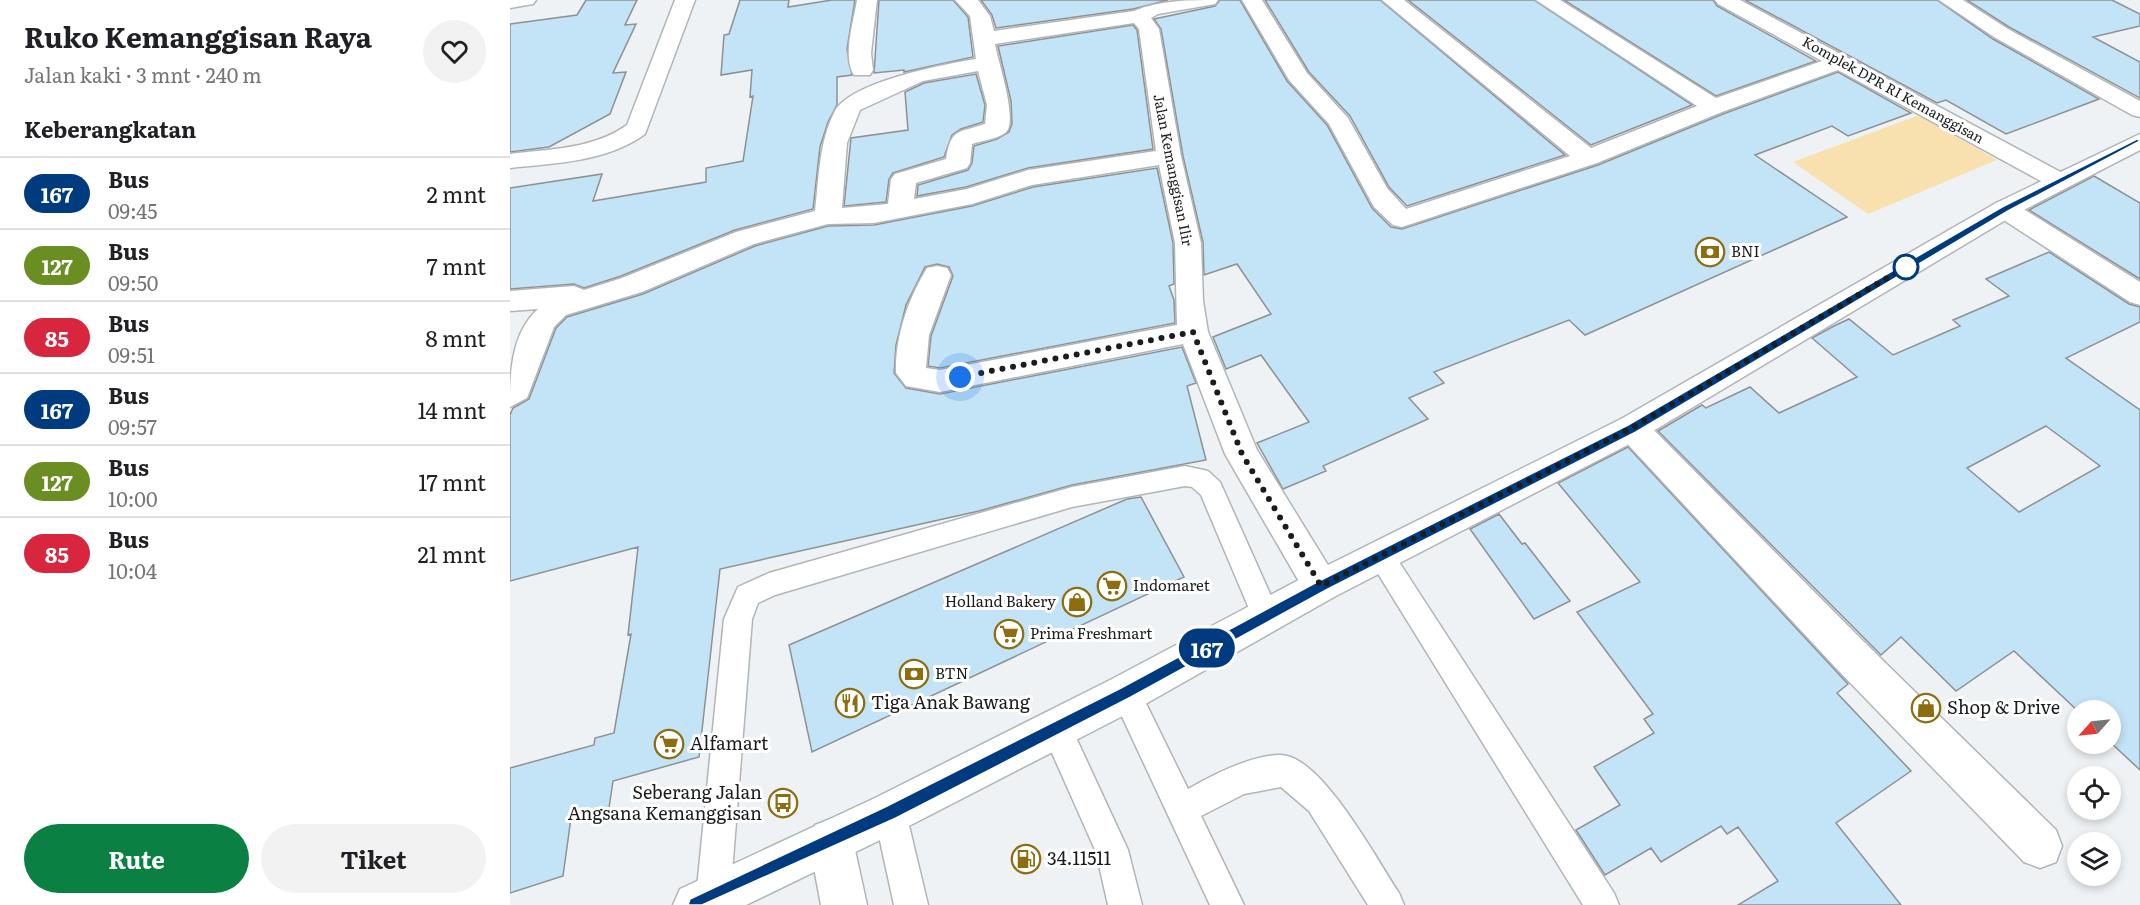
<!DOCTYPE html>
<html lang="id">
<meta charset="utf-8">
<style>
body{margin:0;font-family:Literata,serif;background:#f2f2f2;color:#202124;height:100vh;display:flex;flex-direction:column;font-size:22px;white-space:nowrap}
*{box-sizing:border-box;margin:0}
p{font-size:20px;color:#757577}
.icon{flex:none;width:33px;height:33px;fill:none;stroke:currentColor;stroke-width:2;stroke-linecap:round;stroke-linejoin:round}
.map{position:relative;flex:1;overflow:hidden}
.sheet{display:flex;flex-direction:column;background:#fff;width:510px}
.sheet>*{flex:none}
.badge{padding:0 12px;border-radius:20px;font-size:21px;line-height:39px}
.needle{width:39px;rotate:243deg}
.controls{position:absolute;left:1557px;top:700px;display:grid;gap:12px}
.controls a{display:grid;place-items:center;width:54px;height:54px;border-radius:50%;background:#fff;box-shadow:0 3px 9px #0003;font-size:30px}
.you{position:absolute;width:30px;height:30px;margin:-15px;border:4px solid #fff;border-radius:50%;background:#1a73e8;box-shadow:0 0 0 9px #1a73e833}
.map>.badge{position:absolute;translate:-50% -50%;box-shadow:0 0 0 3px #fff}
h2{padding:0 24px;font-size:22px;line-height:54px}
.round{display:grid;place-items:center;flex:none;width:63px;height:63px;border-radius:32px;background:#f2f2f2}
.head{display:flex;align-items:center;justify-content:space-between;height:102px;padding:0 24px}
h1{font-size:28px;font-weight:700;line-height:45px}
.action{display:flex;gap:12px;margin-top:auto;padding:12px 24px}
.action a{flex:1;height:69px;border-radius:36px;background:#0b8043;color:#fff;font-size:24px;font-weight:700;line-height:69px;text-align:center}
.action a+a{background:#f2f2f2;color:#202124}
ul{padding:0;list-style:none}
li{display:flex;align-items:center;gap:18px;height:72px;padding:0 24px;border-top:2px solid #e0e0e0}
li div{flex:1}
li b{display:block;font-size:22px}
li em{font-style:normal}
li .badge{min-width:66px;font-weight:700;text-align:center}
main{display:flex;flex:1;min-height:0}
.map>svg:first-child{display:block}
</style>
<main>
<section class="sheet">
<div class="head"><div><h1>Ruko Kemanggisan Raya</h1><p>Jalan kaki · 3 mnt · 240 m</p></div><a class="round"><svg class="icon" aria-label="heart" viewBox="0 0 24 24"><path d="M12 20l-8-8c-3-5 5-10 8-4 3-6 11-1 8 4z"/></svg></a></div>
<h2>Keberangkatan</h2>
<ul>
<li><span class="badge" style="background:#003b80;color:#fff">167</span><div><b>Bus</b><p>09:45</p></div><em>2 mnt</em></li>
<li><span class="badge" style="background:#6b8e23;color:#fff">127</span><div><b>Bus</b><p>09:50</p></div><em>7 mnt</em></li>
<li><span class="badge" style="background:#d7263d;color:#fff">85</span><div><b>Bus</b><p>09:51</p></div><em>8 mnt</em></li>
<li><span class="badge" style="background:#003b80;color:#fff">167</span><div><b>Bus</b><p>09:57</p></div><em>14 mnt</em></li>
<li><span class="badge" style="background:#6b8e23;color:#fff">127</span><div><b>Bus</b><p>10:00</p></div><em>17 mnt</em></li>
<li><span class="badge" style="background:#d7263d;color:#fff">85</span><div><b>Bus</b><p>10:04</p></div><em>21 mnt</em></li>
</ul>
<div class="action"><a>Rute</a><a>Tiket</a></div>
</section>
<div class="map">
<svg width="1630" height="905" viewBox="0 0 1630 905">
<rect width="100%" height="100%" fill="#eff2f4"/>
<!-- green -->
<path fill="#f8e1af" d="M1409,115L1487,160L1358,214L1283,162Z"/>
<!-- building -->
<path fill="#c3e3f6" stroke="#8e9193" stroke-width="1.5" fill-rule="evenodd" d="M76,0H127L115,25L126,24L103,73L116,72L100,114L39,147L0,152V24L67,15Z
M230,0H279L278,7L322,0H345L337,49L342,75L327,77V105L318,122L310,147L303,209L225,230L111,276L74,288L64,284L0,289V188L92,174L83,201L196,182V168L233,161L243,96L240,97L242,70L211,75L214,35L219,34Z
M369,0H443L458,17L463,57L394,72V70L364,73Z
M471,0H658L623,9L486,28L482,15Z
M710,0H730L777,81L817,125L862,208L881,227L892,229L1088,165L1213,114L1328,72L1401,113L1338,136L1322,126L1245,155L1337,217L1075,335L1059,320L924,372L934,383L899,398L918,419L813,466L816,471L773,489L747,443L799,422L751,355L716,369L703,337L761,314L727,264L694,275L693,242L673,156L651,29L644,19L705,6Z
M755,0H870L1055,155L897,206L879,187L840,116L799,72Z
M898,0H1024L1182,105L1081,145Z
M1054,0H1203L1207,6L1306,61L1206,96Z
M1235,0H1427L1483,39L1589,99L1496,134L1436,100L1427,103Z
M1457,0H1602L1630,14V26L1583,37L1630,62V98L1499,27Z
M623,25L627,30L643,149L518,168L456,187L407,196L408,185L458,170L462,163L464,146L487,139L499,132L502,124L501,101L488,46Z
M466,74L475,105L473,122L451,129L442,135L434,157L383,173L379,179L376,202L334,206L341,138L398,130L395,92L414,83Z
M647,168L663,243L664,284L659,286L664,300L665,323L430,368L418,366L421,336L443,276L439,267L427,264L415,267L396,305L386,345L384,373L396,388L430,394L672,347L686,383L677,386L696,460L562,485L469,511L210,569L189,757L103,781L99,808L61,818L53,876L0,893V768L84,745L85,738L104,733L121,634L118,635L128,547L0,581V415L3,408L19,399L46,328L57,317L133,294L245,246L318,226L364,225L462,206L523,187Z
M1584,176L1630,203V279L1519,210Z
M1539,252L1619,304L1630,307V322L1556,358L1630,410V770L1600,742V711H1568L1504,651L1446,691L1391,637L1371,655L1148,431L1192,405L1196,408L1240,387L1269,413L1347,377L1302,338L1324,326L1339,319L1383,355L1450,326L1443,320L1499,296L1476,279ZM1536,426L1590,466L1509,512L1457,468Z
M1118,447L1338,684L1327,693L1401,771L1326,823L1391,905H1228L1268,881L1228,827L1217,834L1211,826L1151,862L1141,848L1095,875L1066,830L1110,805L1084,767L1144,733L1134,719L1143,714L1067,612L1130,582L1048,483Z
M631,497L674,577L302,752L279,645L617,499Z
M989,514L1012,544L1015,543L1060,601L1024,619L960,529Z"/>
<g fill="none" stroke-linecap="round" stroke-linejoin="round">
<!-- service casing -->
<g stroke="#b2b5b7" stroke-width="3">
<path id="service" d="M675,466L698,471L710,482L770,616L766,625L756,628L746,625L691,495L682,487L675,486L562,507L265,595L248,603L242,619L220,898L217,905H189L186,898L214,619L228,587L259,573L562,487Z
M871,545L880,548L1104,893L1109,905H1073L862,564L858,556L862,548Z
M616,679L626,683L678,789C701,776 750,750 777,756C816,765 867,860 889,893L894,905H858L799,811L771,787L734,794L691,816L734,905H700L601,693L606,683Z
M545,711L556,716L618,850L632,905H598L586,852L530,726L534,716Z
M380,797L391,802L396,813L418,905H384L364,813L369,802Z"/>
</g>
<!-- minor casing -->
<g stroke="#b2b5b7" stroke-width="3">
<path id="minor" d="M0,0H26L23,4L0,8Z
M165,0H185L135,134C97,162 45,163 0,168V154C39,149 84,149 117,125Z
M347,0H367L361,53L363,70L360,75H344C332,57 344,20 347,0Z
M445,0H468L480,16L484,31L624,11C650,0 679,0 708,0L705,4L648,14L641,18L649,29L671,156L691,243L693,301L698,332L747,450L824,575L829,586L824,597L811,602L798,597L715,454L673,344L430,392L396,386L386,373C385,337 398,299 417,268L427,266L437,268L441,275L419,335L416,368L430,370L667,325L665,243L649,165L522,185L462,204L364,223L318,224L244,244L132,292L56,315L44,327L17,398L0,407C0,374 1,333 28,309L0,311V291L64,286L74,290L112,278L226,232L305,211C309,178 309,141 325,111C341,82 434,64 466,59L460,16ZM624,23L629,29L646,151L518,170L457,189L404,199L406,183L457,168L460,163L462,144C471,141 492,138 497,131C507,116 488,62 485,44ZM468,71L477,105L475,124C448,133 441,128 436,159L385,174L381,179L378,204L332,208L337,143L350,110L413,81Z
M732,0H752L797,73L838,118L877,188L896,209L1060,156L872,0H894L1081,148L1187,106L1026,0H1050L1206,98L1312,61L1208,4L1205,0H1230L1558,176L1562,181L1558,186L1549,189L1540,186L1328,70L1212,112L1087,163L892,227L883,225L864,207L819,124L779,80Z
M1429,0H1453L1498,29L1630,101V117L1622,115L1484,37Z
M1495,201L1504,203L1630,282V305L1620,302L1486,215L1482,209L1486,203Z
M1122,416L1133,419L1352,640L1546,830L1552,846L1546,862L1530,868L1514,862L1324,666L1111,437L1106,428L1111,419Z
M321,819L337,825L343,841L357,905H311L299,841L305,825Z"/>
</g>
<!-- primary casing -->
<g stroke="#b2b5b7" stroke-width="3">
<path id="primary" d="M1630,134V150L1504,215L1133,437L824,597L630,707L395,828L236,905H163L170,889L365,798L602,679L798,575L1111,419L1486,203Z"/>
</g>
<!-- service -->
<use href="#service" fill="#fff" fill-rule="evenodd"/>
<!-- minor -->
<use href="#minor" fill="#fff" fill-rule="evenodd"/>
<!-- primary -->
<use href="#primary" fill="#fff" fill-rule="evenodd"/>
</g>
<!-- line -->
<path fill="#003b80" stroke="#fff" stroke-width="1.5" d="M1627,139L1630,141L1498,211L1126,432L816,590L621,697L386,818L192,905H178L180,899L375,807L611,688L807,582L1118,425L1492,207Z"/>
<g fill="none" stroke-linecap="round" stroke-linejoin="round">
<!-- walk -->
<path stroke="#1b1c1d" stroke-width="6" stroke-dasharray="0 10.8" d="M450,377L683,332L732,454L811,586L1122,428L1396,267"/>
</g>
<!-- icons -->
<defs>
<g id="bank-ring" transform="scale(1.5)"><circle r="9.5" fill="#fff" stroke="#8e6c10" stroke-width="1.5"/><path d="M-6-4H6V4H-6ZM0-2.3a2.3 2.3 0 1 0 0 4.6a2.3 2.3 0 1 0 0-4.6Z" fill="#8e6c10"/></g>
<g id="supermarket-ring" transform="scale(1.5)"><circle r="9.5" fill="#fff" stroke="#8e6c10" stroke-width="1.5"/><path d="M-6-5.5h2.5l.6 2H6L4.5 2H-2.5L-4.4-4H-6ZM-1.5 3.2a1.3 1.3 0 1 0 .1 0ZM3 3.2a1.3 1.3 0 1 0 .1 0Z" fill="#8e6c10"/></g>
<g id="shop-ring" transform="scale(1.5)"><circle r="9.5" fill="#fff" stroke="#8e6c10" stroke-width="1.5"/><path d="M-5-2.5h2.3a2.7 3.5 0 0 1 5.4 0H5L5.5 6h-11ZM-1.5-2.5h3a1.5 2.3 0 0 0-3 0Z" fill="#8e6c10"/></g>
<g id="restaurant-ring" transform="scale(1.5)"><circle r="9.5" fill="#fff" stroke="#8e6c10" stroke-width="1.5"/><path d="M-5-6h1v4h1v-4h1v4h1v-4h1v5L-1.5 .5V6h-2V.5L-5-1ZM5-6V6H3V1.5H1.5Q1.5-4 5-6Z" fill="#8e6c10"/></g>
<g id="bus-ring" transform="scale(1.5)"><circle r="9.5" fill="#fff" stroke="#8e6c10" stroke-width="1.5"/><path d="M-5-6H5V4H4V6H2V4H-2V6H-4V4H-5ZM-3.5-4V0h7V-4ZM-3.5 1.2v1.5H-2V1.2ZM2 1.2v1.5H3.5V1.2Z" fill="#8e6c10"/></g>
<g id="fuel-ring" transform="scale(1.5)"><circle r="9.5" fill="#fff" stroke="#8e6c10" stroke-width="1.5"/><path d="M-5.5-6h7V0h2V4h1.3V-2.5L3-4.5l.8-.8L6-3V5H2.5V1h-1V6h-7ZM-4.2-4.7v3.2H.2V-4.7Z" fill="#8e6c10"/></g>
</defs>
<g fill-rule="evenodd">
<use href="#bank-ring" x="1200" y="252"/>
<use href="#supermarket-ring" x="602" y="586"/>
<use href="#shop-ring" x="567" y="602"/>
<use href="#supermarket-ring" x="499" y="634"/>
<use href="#bank-ring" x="404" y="674"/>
<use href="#restaurant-ring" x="340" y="703"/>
<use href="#shop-ring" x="1416" y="708"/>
<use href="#supermarket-ring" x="159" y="744"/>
<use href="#bus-ring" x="273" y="803"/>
<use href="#fuel-ring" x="516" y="859"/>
</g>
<!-- markers -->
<circle fill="#fff" stroke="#003b80" stroke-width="3" cx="1396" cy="267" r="12"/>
<g text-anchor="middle" stroke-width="6" stroke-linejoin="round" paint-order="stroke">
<!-- far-street labels -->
<g font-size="14" fill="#1b1c1d" stroke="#fff">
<text transform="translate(1383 90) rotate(29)" y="5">Komplek DPR RI Kemanggisan</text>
<text transform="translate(663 170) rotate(79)" y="5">Jalan Kemanggisan Ilir</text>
</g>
<!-- poi labels -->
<g font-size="15" fill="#1b1c1d" stroke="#fff" text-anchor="start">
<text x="1221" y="257">BNI</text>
<text x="623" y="591">Indomaret</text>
<text x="546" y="607" text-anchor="end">Holland Bakery</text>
<text x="520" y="639">Prima Freshmart</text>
<text x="425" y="679">BTN</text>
</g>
<!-- near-poi labels -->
<g font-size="18" fill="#1b1c1d" stroke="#fff" text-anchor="start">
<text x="361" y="709">Tiga Anak Bawang</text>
<text x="1437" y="714">Shop &amp; Drive</text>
<text x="180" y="750">Alfamart</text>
<text x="252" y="799" text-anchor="end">Seberang Jalan<tspan x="252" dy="21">Angsana Kemanggisan</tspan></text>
<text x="537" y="865">34.11511</text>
</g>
</g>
</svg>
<div class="controls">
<a><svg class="needle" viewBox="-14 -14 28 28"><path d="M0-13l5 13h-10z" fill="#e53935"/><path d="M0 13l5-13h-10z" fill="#757577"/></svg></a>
<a><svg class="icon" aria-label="locate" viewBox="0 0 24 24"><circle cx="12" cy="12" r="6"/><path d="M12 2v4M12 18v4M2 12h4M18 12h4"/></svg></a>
<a><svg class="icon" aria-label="layers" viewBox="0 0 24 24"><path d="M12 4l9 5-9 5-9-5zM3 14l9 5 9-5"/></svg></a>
</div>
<div class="you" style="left:450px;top:377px"></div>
<b class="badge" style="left:697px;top:648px;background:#003b80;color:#fff">167</b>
</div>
</main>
